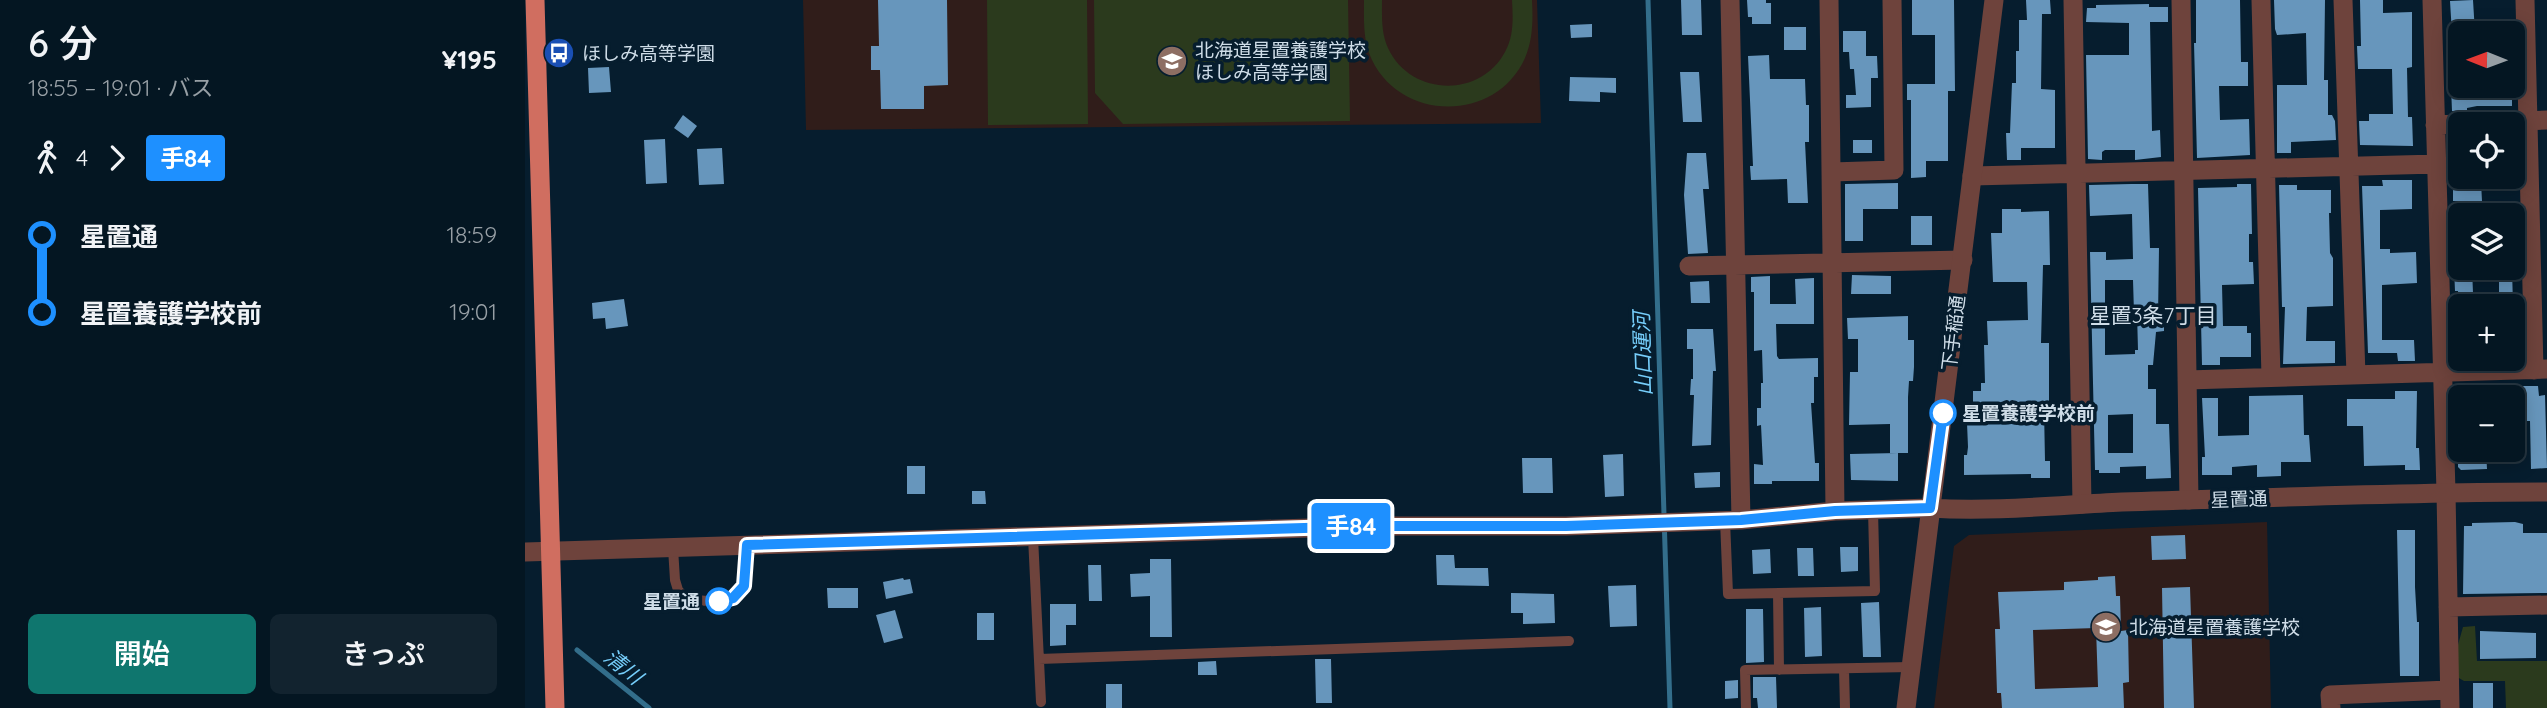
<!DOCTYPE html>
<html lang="ja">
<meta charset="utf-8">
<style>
body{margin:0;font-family:Quicksand,"Noto Sans JP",sans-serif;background:#12232f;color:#f1f3f6;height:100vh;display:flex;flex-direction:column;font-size:26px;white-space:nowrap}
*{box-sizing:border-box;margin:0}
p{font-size:23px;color:#979fa5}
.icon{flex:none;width:38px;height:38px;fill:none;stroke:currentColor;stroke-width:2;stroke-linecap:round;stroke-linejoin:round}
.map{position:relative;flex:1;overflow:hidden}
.details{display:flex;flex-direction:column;background:#041622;width:525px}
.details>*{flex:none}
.badge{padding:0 14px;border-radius:5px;font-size:24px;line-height:46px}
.needle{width:46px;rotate:271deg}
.controls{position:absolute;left:1923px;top:21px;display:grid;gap:14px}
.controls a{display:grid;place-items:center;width:77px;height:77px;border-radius:10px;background:#041622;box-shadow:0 4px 18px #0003,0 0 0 2px #253540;font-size:35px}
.map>.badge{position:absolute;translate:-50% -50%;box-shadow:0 0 0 4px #fff}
.legs{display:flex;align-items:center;gap:10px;height:77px;padding:0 28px;font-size:23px}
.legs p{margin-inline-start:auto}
.summary{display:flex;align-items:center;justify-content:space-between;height:119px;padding:0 28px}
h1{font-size:38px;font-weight:600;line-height:52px}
.primary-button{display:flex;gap:14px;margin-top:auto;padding:14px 28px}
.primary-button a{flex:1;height:80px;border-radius:10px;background:#0f766e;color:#fff;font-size:28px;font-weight:600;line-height:80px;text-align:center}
.primary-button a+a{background:#12232f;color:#f1f3f6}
ul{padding:0 28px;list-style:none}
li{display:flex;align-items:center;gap:24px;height:77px;font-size:26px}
li i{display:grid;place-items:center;width:10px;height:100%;margin:0 9px;background:currentColor}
li i::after{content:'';width:18px;height:18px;margin:-9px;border:5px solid;border-radius:50%;background:#041622}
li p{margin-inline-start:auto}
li:first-child i{background:linear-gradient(#0000 50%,currentColor 0)}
li:last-child i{background:linear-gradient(currentColor 50%,#0000 0)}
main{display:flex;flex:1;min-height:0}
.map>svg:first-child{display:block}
</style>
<main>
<section class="details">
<div class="summary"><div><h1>6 分</h1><p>18:55 – 19:01 · バス</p></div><b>¥195</b></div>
<div class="legs"><svg class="icon" aria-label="walk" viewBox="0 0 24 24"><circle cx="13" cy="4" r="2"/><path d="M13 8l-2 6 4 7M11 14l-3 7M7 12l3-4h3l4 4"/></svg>4<svg class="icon" aria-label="forward" viewBox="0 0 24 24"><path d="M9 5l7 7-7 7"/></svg><b class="badge" style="background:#1e90ff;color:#fff">手84</b></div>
<ul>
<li><i style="color:#1e90ff"></i><b>星置通</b><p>18:59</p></li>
<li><i style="color:#1e90ff"></i><b>星置養護学校前</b><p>19:01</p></li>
</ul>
<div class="primary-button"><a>開始</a><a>きっぷ</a></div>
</section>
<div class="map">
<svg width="2022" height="708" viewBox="0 0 2022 708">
<rect width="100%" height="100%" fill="#061d2e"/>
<!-- education -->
<path fill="#301d1a" d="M278,0H1012L1016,123L281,130Z
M1742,522L1746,708H1409L1429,546L1444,535Z"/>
<!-- green -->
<path fill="#2b3a1d" d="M462,0H562L563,124L463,125Z
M569,0H823L825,121L598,124L570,93Z
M839,0H857C857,16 856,33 863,48C885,96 955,99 980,52C989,36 988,18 987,0H1007C1008,20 1008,39 1000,58C970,125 870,122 844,53C838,36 839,18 839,0Z
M1950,626L1952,661H2022V708H1981L1980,681H1939L1925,673L1938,627Z"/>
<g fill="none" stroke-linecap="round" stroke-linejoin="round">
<!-- stream -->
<path stroke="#336e8b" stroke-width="5" d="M1123,0L1145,708
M52,650L124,708"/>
</g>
<!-- building -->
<path fill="#6796bc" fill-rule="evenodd" d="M353,0H422L423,85L399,86V109H356L355,70H346V46H354Z
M1156,0H1176L1177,35H1157Z
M1222,0H1241V3H1246V24H1227V17H1223Z
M1387,0H1429L1430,91H1423V161H1401V177L1386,178V100H1382V84H1410V35H1387Z
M1501,0H1525L1526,14H1517L1516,89L1530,90V148H1496V160H1482L1481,133H1485L1487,83H1491V51H1494V20H1502Z
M1671,0H1715L1716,62H1723V86H1694L1695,120L1724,119L1725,155L1672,158L1669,43H1671Z
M1749,0H1800L1799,80H1803V115H1807L1810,121L1811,140L1766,142V153H1752V85H1782L1781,33L1752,35L1750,29Z
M1835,0H1858V13L1887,12V67L1882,68L1883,117H1887L1888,146L1835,145L1834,121H1844V114H1868L1867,69H1833L1832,46H1836Z
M1948,0L1950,33L1927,34L1925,1Z
M1624,4V7H1643V22H1625L1627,131L1635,130L1636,157L1610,160V150H1580L1577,152V160L1563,159L1561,55H1604V23L1561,22L1562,8H1571V5Z
M1067,24V37L1046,38L1045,25Z
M1259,27H1281V50H1259Z
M1318,31H1341V56H1352L1353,78H1346V107L1321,108V95H1331L1329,69H1325L1324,52H1318Z
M1244,55L1245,79H1280L1281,105H1284V142H1280L1283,203H1263L1262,179L1226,180L1225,166H1228L1223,56Z
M84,67L86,92L64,93L63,68Z
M1155,72H1174L1177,122H1158Z
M1045,77L1091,78V93L1075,92V102L1044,101Z
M1926,86H1987V106H1952L1942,108V111H1927Z
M158,115L172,126L163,138L149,128Z
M140,139L142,183L121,184L119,140Z
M1328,140H1347V153H1328Z
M197,148L199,184L174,185L172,149Z
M1162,153H1181L1184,189H1178L1183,253L1163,254L1159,195Z
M1857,180H1887V209L1855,210V249H1865V253L1891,252L1892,283L1857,285V340H1889L1890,361H1873L1872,353H1843L1837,186H1858Z
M1928,182H1956L1957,201H1928Z
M1373,183V209H1338V241H1320V184Z
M1606,184H1623L1625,248H1634L1633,318H1639V331L1631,332L1628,365H1623V389H1631V424H1644L1646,478L1621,479V466L1595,467V473H1574V470H1570L1565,252H1581V260L1608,259L1607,214L1565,216L1564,185ZM1580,280H1608L1609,313H1612L1613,350H1610V354L1580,355ZM1608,414V453H1583V415Z
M1712,184H1726L1727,234H1724V262H1728L1729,284L1697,285L1698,326H1722V333H1726V357H1695V365H1677L1673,188L1712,187Z
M1754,185H1772V190H1806V213H1804L1805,253L1808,258V306L1782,307L1781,341H1810V363L1758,364L1760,307H1757Z
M1477,209H1496V212L1524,211L1525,265H1518L1516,343H1524V409H1519L1520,461H1525V478H1506V474L1439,475V455H1442L1443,447L1442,423L1448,422V391H1456V383H1460L1459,345H1463L1462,321L1503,320L1502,282H1468L1466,233H1477Z
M1386,216H1407V245H1386Z
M1929,268H1947L1948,293L1974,292V268H1987L1988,306H1934L1933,291H1930Z
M1327,275L1366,276V294H1326Z
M1245,276V304H1271L1270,279L1289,278V324H1251L1252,356L1254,359L1293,358V377H1289V403H1286L1290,463H1294V481H1247V484H1229V464L1238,465L1236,425L1232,426V408H1236V383H1238L1237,350L1229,351V292H1226V277Z
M1184,281L1185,303H1166L1165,282Z
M99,299L103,326L81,329L80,318L68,319L67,303Z
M1383,316V340H1389V367L1388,381H1384L1383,397V453H1365V424L1324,425L1325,372H1333V339H1323L1322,318Z
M1162,329H1188L1191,371H1188L1186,445L1167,446L1169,395H1165L1166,379H1168V349H1162Z
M1988,334H1996V353H1988Z
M1988,386H2013L2014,396L2020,395L2022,468L2006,469L2005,421H1988Z
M1870,391H1892L1891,448H1894L1895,470H1880V465L1839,466L1838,426H1822V399H1870Z
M1778,395L1779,435H1784L1786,462H1756V476L1732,477V465L1707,467V475H1677V457H1680L1677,398H1693V436L1724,435V396Z
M1933,450H1961L1962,469L1936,470L1933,467Z
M1373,453V481L1326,480L1325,454Z
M1098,454L1099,496L1080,497L1078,455Z
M997,458H1027L1028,493H998Z
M382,466H400V494H382Z
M1195,472V487L1170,488L1169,473Z
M447,491H460L461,504H447Z
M1990,522L1998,524V533H2022V593L1938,594L1939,526H1947V523Z
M1872,530H1890V587L1892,622H1894V676H1875Z
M1660,535L1661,559L1627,560L1626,536Z
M1315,547H1333V571L1316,572Z
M1272,548H1288L1289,576H1273Z
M1245,549L1246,573L1228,574L1227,550Z
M911,555H929L930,568H963L964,586L912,585Z
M625,559H646L647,637H625V596L606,597L605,574L625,573Z
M563,565H576L577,601H564Z
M1590,576L1591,596H1595L1596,631L1603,630L1604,682L1598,683L1599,708H1477L1476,693H1472L1470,629H1475L1473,592L1539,590V582L1573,580V577ZM1571,628L1573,687L1510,689L1508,630Z
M378,578L379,580L385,579L388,593L361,599L358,582Z
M1111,585L1112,626L1085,627L1083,586Z
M1665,587L1669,708H1639L1637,588Z
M302,588H333V608H303Z
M986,593L1029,594L1030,623L998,624V613H986Z
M1354,602L1356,657H1338L1336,603Z
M525,604H551V625H541V645L525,646Z
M1296,607L1297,656L1280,657L1279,608Z
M1221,609H1238L1239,662L1221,663Z
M370,610L378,638L359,643L351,615Z
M452,613H469V640H452Z
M1955,631L2011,633V658L1955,659Z
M790,659H806L807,703H791Z
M691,661L692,675H673V662Z
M1228,677H1251L1252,708H1233L1232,698H1228Z
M1213,680V698L1200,699V681Z
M1948,683H1968V708H1948Z
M581,684H597V708H581Z"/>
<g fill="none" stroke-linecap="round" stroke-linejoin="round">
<!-- service -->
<path stroke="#6e433c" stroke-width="10" d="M1200,520L1203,594L1350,591L1348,510
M508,537L516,702
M148,548L150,580L153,590L161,599C186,601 200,606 220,586L222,545
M1253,593L1254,670
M514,659L1044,641
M1319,669L1320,708
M1221,708L1220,670L1386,667"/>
<!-- minor -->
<path stroke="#6e433c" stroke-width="19" d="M1205,0L1216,520
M1304,0L1310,511
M1548,0L1557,504
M1656,0L1664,500
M1736,0L1746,377
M1818,0L1831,375
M1907,0L1921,492L1925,708
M2000,0L2009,370
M1910,125L2022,120
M1307,172L1369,170L1367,0
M1447,176L1912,164
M1164,266L1438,260
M1662,380L2022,369
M0,552L847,526H1041L1216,520L1310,511L1405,508
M1923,607L2022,605
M1806,708L1805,695L1924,690"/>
<!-- tertiary -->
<path stroke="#6e433c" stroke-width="19" d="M1405,508C1469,512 1533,505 1597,502C1738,498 1880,492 2022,492
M1381,708L1469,0"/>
<!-- trunk -->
<path stroke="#d06e60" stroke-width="19" d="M10,0L30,708"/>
</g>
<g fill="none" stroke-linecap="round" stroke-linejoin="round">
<!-- line-1 casing -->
<g stroke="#fff" stroke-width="16">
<path id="line-1" d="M194,601L208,598L219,586L222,545L847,526H1041L1216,520L1310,511L1405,508L1418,413"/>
</g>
<!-- line-1 -->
<use href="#line-1" stroke="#1e90ff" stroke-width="10"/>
</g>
<!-- icons -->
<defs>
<g id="bus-disc" transform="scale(1.575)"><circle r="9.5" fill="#1a4fb4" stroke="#061d2e"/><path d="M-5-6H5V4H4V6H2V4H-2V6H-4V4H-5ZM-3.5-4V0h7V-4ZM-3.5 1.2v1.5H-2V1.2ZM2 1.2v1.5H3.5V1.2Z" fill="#fff"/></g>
<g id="school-disc" transform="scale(1.575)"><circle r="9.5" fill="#8d6e63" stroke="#061d2e"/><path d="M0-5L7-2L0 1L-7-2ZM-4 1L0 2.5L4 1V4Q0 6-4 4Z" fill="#fff"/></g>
</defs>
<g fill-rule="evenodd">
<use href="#bus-disc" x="34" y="53"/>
<use href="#school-disc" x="647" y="61"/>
<use href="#school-disc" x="1581" y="627"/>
</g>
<!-- markers -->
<g fill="#fff" stroke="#1e90ff" stroke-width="3.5">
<circle cx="1418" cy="413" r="12"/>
<circle cx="194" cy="601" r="12"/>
</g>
<g text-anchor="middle" stroke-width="7" stroke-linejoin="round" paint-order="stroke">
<!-- poi labels -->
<g font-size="19" fill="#cfdde8" stroke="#061d2e" text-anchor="start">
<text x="670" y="57">北海道星置養護学校<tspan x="670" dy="22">ほしみ高等学園</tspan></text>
<text x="57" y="60">ほしみ高等学園</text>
<text x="1604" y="634">北海道星置養護学校</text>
</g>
<!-- street labels -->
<g font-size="19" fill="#cfdde8" stroke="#061d2e">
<text transform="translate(1428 333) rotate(-83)" y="7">下手稲通</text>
<text transform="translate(1714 499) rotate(-2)" y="7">星置通</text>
</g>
<!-- stop labels -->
<g font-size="19" font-weight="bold" fill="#cfdde8" stroke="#061d2e" text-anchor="start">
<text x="1437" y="420">星置養護学校前</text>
<text x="175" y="608" text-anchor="end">星置通</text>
</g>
<!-- neighbourhood labels -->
<g font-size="21" fill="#cfdde8" stroke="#061d2e">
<text x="1628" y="323">星置3条7丁目</text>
</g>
<!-- water labels -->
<g font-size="21" font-style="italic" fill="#76cefb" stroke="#061d2e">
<text transform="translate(1118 354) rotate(-92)" y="7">山口運河</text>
<text transform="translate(98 667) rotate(39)" y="7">清川</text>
</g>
</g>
</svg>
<div class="controls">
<a><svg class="needle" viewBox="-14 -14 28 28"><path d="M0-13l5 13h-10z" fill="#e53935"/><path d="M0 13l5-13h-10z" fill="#979fa5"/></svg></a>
<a><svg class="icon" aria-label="locate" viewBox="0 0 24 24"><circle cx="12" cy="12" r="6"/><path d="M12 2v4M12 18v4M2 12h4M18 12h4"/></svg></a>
<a><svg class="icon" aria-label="layers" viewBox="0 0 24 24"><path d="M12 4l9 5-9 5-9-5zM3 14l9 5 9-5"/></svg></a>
<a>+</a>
<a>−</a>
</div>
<b class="badge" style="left:826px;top:526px;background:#1e90ff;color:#fff">手84</b>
</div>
</main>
